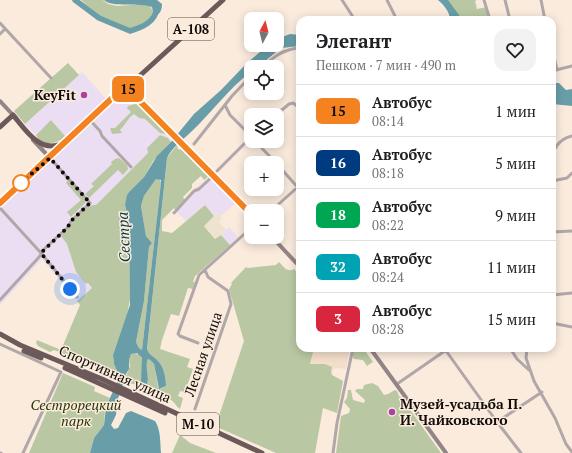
<!DOCTYPE html>
<html lang="ru">
<meta charset="utf-8">
<style>
body{margin:0;font-family:"PT Serif",serif;background:#f2f2f2;color:#202124;height:100vh;display:flex;flex-direction:column;font-size:15px;white-space:nowrap}
*{box-sizing:border-box;margin:0}
p{font-size:13px;color:#757577}
.icon{flex:none;width:22px;height:22px;fill:none;stroke:currentColor;stroke-width:2;stroke-linecap:round;stroke-linejoin:round}
.map{position:relative;flex:1;overflow:hidden}
.details{position:absolute;left:296px;top:16px;width:260px;height:336px;display:flex;flex-direction:column;background:#fff;border-radius:12px;box-shadow:0 2px 10px #0003}
.details>*{flex:none}
.badge{padding:0 8px;border-radius:6px;font-size:14px;line-height:26px}
.needle{width:26px;rotate:7deg}
.tools{position:absolute;left:244px;top:12px;display:grid;gap:8px}
.tools a{display:grid;place-items:center;width:40px;height:40px;border-radius:8px;background:#fff;box-shadow:0 2px 10px #0003;font-size:20px}
.you{position:absolute;width:20px;height:20px;margin:-10px;border:3px solid #fff;border-radius:50%;background:#1a73e8;box-shadow:0 0 0 6px #1a73e833}
.map>.badge{position:absolute;translate:-50% -50%;box-shadow:0 0 0 2px #fff}
.round{display:grid;place-items:center;flex:none;width:42px;height:42px;border-radius:12px;background:#f2f2f2}
.headline{display:flex;align-items:center;justify-content:space-between;height:68px;padding:0 20px}
h1{font-size:19px;font-weight:800;line-height:30px}
ul{padding:0;list-style:none}
li{display:flex;align-items:center;gap:12px;height:52px;padding:0 20px;border-top:1px solid #e0e0e0}
li div{flex:1}
li b{display:block;font-size:15px}
li em{font-style:normal}
li .badge{min-width:44px;font-weight:700;text-align:center}
.map>svg:first-child{display:block}
</style>
<div class="map">
<svg width="572" height="453" viewBox="0 0 572 453">
<rect width="100%" height="100%" fill="#faebdd"/>
<!-- commercial -->
<path fill="#ebdef2" d="M82,72L107,100L65,137L52,120L36,135L25,124Z
M126,92H127L175,138L171,142L169,138L160,135L147,148L148,153L96,205L92,206L73,221L68,229L61,236L67,244L76,272L86,284L87,283L92,288L77,301L42,259L0,305V205Z
M212,174L238,201L221,216L218,213L214,216L205,205L186,221L176,211L195,189Z
M229,227L238,237L230,245L221,235Z"/>
<!-- industrial -->
<path fill="#ede3ce" d="M218,213L222,218L219,222L226,230L216,239L204,225Z"/>
<!-- built -->
<path fill="#f3decb" d="M314,348H350L346,369L337,368L333,369L332,375L305,362L314,352Z"/>
<!-- green -->
<path fill="#b9c8a3" d="M81,0H103L108,4L117,6L145,4L151,7L153,13C150,19 147,22 142,25C121,37 95,13 81,0Z
M446,0H477L475,1L477,9L487,7L492,20H459Z
M68,63L79,75L25,124L14,111Z
M135,104H138L166,132V134L160,133L145,119L139,118L134,114C128,118 126,124 120,130L122,133L112,134L110,128H115L131,112L127,108L128,106Z
M51,120L65,136V137C56,144 42,147 36,135Z
M160,135L168,138L171,142L153,161L144,177L130,191L125,205L129,221L130,299L127,315L113,355L114,364L118,373L117,382L116,377L112,373L54,350L50,352L38,346L36,343L37,340L61,350L80,305L77,301L92,288L88,283L86,284L76,272L67,244L61,236C68,229 81,210 90,206C92,205 94,205 96,205L148,153L147,148Z
M177,145L178,149L184,150L208,173L209,176L204,180L201,176L192,184V188L183,197L185,200L176,211L174,208L162,220V231L172,233L205,205L214,216L204,226L215,239L221,235L230,245L195,276L193,282H195L193,289L188,288L179,316L171,314L162,340L160,349L190,359L187,367L193,369L185,392L180,391L178,396L183,398L180,409C176,407 175,402 171,400C162,395 133,380 123,384L130,366L129,360L131,354L135,353C150,358 138,375 143,386H146C151,378 144,367 148,359L150,360L154,364L158,387L160,389L166,386C166,378 164,367 158,361C154,356 149,356 147,350L167,158Z
M119,158L127,165L128,169L123,175L118,170L89,198L85,194L94,186L91,184L112,164L111,162L115,159Z
M156,179H159L161,182L142,350L139,348L136,342L144,301L149,247L152,243L146,236L141,206L144,196Z
M68,180L87,201L71,217L67,212L81,200L66,183Z
M279,262C284,267 287,273 294,269L300,276V348H314L310,364H325L332,367L331,372L332,375L343,381L337,413L323,408L315,453H276L217,427L216,425L244,341L229,289L232,284L231,283L246,267L248,268L276,265Z
M354,348H363L373,362L367,366L363,360L354,359L352,356Z
M63,373L95,387L94,391L110,398L105,409L104,425L94,438L90,453H29Z
M372,383L378,386L384,395L388,394L395,390L397,391L399,396L401,397L441,453H336L341,416L349,413L350,409L344,402L347,398L348,390H351L353,400L364,403L365,400L355,391L357,389H363L364,385Z
M180,435L190,443L216,453H172Z"/>
<!-- water -->
<path fill="#699ea9" fill-rule="evenodd" d="M104,0H157L162,4C162,8 161,13 157,15L153,13L152,7C139,2 112,8 104,0Z
M438,0H448L459,15L460,20H450C450,12 444,5 438,0Z
M290,34L300,35V46L281,48L258,67H251V72C229,88 212,112 192,131C183,140 172,147 167,158L147,349C149,356 154,356 158,361C164,367 166,378 166,386L159,389L154,364L150,360L148,359C144,367 151,378 146,386H143L141,381L142,358L137,353L131,354L129,360V369L126,374L117,402L116,415L111,425L114,429L118,428L126,413L131,411L155,421C161,430 160,442 161,453H90L94,438L104,425L106,407L117,382L118,373L114,364L113,355L130,305L129,221L125,205L127,195L130,191L144,177L157,156L171,142L194,114L221,90L246,64L268,45H277V39ZM156,179L161,180V182L142,350L139,348L136,342L144,301L149,247L152,243L146,236L141,206L144,196Z
M552,83H559L566,90L572,89V106L552,104Z"/>
<g fill="none" stroke-linecap="round" stroke-linejoin="round">
<!-- river -->
<path stroke="#699ea9" stroke-width="5.5" d="M75,0L99,18L130,31C143,27 155,22 157,8"/>
<!-- street -->
<path stroke="#b1a7a8" stroke-width="3" d="M342,0L355,20
M387,0L395,16V20
M484,0L490,20
M505,0L510,20
M541,0L545,20
M0,23L51,78
M0,34L5,29
M552,48L557,70
M262,67C274,57 283,49 300,48
M552,71L572,66
M225,105L230,115L251,136
M276,115L289,104L293,103L300,108
M89,119L100,131L102,136L131,167
M255,141L276,163
M194,144L232,96L251,76
M552,162C552,149 559,139 572,136
M277,164L300,190
M217,171L251,137
M552,181L567,178L572,173
M0,208L41,253L77,297
M271,211L300,185
M174,213L194,191L199,189L214,175
M552,232L572,231
M295,262L300,258
M552,295L572,293
M0,300L40,256L42,251L67,228L72,220L90,203L51,159
M552,323L572,327
M198,343L180,336L178,334L198,278L199,275L251,228
M0,344L61,372L23,453
M444,348L497,422L521,453
M510,348L517,359L529,370
M527,348L526,358L534,381L555,418L566,444L572,452
M397,384L449,348
M195,409L231,304L228,291L208,277L205,270
M497,422L542,392
M0,453H1
M333,453L337,423L353,348"/>
<!-- secondary -->
<path stroke="#938586" stroke-width="4" d="M125,87L251,214
M0,101L13,115
M33,140L51,159
M0,203L50,157L63,143
M272,237L300,267
M370,348L446,453"/>
<!-- highway -->
<path stroke="#6c5959" stroke-width="5" d="M0,127L13,115C25,129 39,153 61,144L113,97L134,81L223,0
M0,334L20,345L102,379L262,453
M24,351L41,358
M65,368L165,413"/>
</g>
<g fill="none" stroke-linecap="round" stroke-linejoin="round">
<!-- line casing -->
<g stroke="#fff" stroke-width="9">
<path id="line" d="M0,203L125,86L251,214"/>
</g>
<!-- line -->
<use href="#line" stroke="#f58220" stroke-width="6"/>
<!-- walk -->
<path stroke="#110c08" stroke-width="4" stroke-dasharray="0 7.2" d="M21,183L50,158L90,203L72,220L67,228L41,253L70,289"/>
</g>
<!-- markers -->
<g fill="#ac41a1" stroke="#faebdd" stroke-width="1.5">
<circle cx="84" cy="95" r="4"/>
<circle cx="392" cy="412" r="4"/>
</g>
<circle fill="#fff" stroke="#f58220" stroke-width="2" cx="21" cy="183" r="8"/>
<g text-anchor="middle" stroke-width="3" stroke-linejoin="round" paint-order="stroke">
<!-- shield labels -->
<g fill="#faebdd" stroke="#574f48" stroke-width="1">
<rect x="168" y="18" width="46" height="22" rx="3"/>
<rect x="177" y="413" width="42" height="22" rx="3"/>
</g>
<g font-size="13" font-weight="bold" fill="#110c08">
<text x="191" y="34">А-108</text>
<text x="198" y="429">М-10</text>
</g>
<!-- poi labels -->
<g font-size="14" font-weight="bold" fill="#110c08" stroke="#faebdd" text-anchor="end">
<text x="76" y="100">KeyFit</text>
<text x="400" y="409" text-anchor="start">Музей-усадьба П.<tspan x="400" dy="16">И. Чайковского</tspan></text>
</g>
<!-- street labels -->
<g font-size="14" fill="#110c08" stroke="#faebdd">
<text transform="translate(203 354) rotate(-71)" y="5">Лесная улица</text>
<text transform="translate(115 374) rotate(24)" y="5">Спортивная улица</text>
</g>
<!-- park labels -->
<g font-size="14" font-style="italic" fill="#273506" stroke="#faebdd">
<text x="76" y="410">Сестрорецкий<tspan x="76" dy="16">парк</tspan></text>
</g>
<!-- water labels -->
<g font-size="15" font-style="italic" fill="#053942" stroke="#faebdd">
<text transform="translate(124 237) rotate(-93)" y="5">Сестра</text>
</g>
</g>
</svg>
<div class="tools">
<a><svg class="needle" viewBox="-14 -14 28 28"><path d="M0-13l5 13h-10z" fill="#e53935"/><path d="M0 13l5-13h-10z" fill="#757577"/></svg></a>
<a><svg class="icon" aria-label="locate" viewBox="0 0 24 24"><circle cx="12" cy="12" r="6"/><path d="M12 2v4M12 18v4M2 12h4M18 12h4"/></svg></a>
<a><svg class="icon" aria-label="layers" viewBox="0 0 24 24"><path d="M12 4l9 5-9 5-9-5zM3 14l9 5 9-5"/></svg></a>
<a>+</a>
<a>−</a>
</div>
<div class="you" style="left:70px;top:289px"></div>
<b class="badge" style="left:128px;top:89px;background:#f58220;color:#111">15</b>
<section class="details">
<div class="headline"><div><h1>Элегант</h1><p>Пешком · 7 мин · 490 m</p></div><a class="round"><svg class="icon" aria-label="heart" viewBox="0 0 24 24"><path d="M12 20l-8-8c-3-5 5-10 8-4 3-6 11-1 8 4z"/></svg></a></div>
<ul>
<li><span class="badge" style="background:#f58220;color:#111">15</span><div><b>Автобус</b><p>08:14</p></div><em>1 мин</em></li>
<li><span class="badge" style="background:#003b80;color:#fff">16</span><div><b>Автобус</b><p>08:18</p></div><em>5 мин</em></li>
<li><span class="badge" style="background:#00a651;color:#fff">18</span><div><b>Автобус</b><p>08:22</p></div><em>9 мин</em></li>
<li><span class="badge" style="background:#00a3b4;color:#fff">32</span><div><b>Автобус</b><p>08:24</p></div><em>11 мин</em></li>
<li><span class="badge" style="background:#d7263d;color:#fff">3</span><div><b>Автобус</b><p>08:28</p></div><em>15 мин</em></li>
</ul>
</section>
</div>
